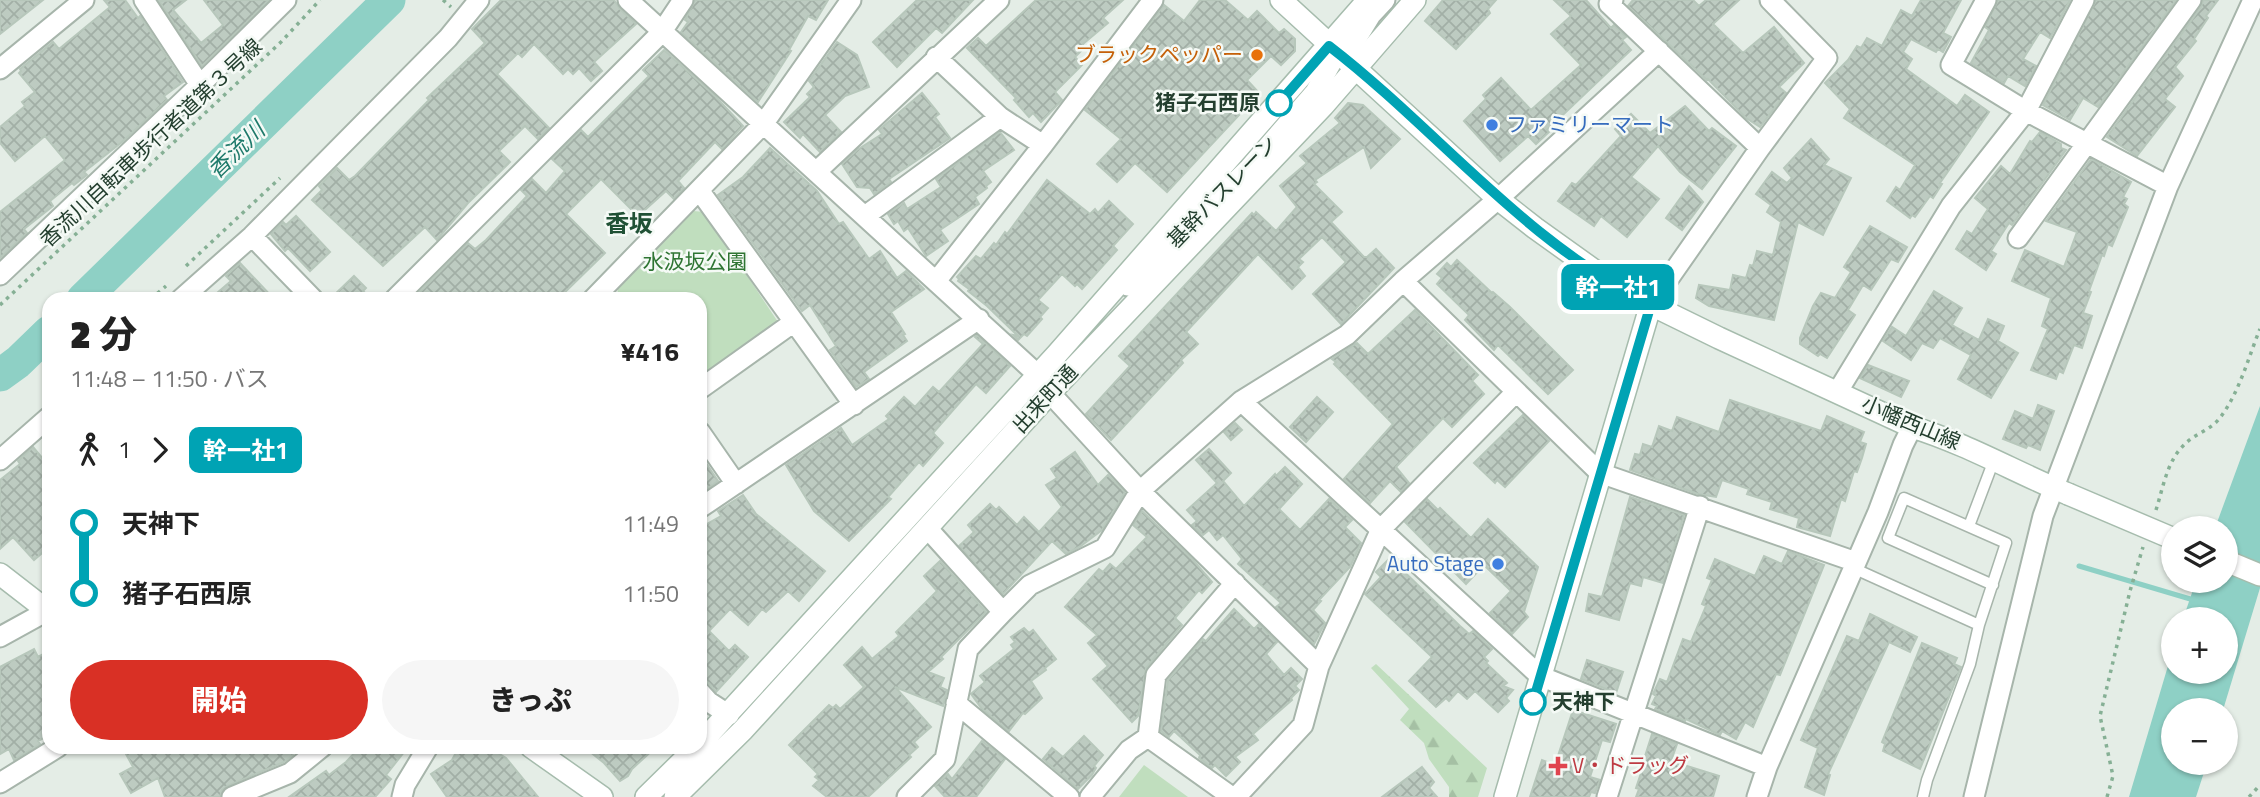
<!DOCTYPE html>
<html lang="ja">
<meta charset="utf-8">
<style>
body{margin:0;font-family:"Titillium Web","Noto Sans JP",sans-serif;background:#f6f6f6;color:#222;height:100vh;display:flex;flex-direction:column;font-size:26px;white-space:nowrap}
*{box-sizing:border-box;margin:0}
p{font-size:23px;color:#767676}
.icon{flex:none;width:38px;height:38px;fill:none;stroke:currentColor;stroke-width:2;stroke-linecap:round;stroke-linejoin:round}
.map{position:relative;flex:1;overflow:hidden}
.panel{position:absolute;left:42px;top:292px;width:665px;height:462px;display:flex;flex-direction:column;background:#fff;border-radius:21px;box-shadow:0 2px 5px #0004}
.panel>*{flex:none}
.badge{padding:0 14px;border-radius:10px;font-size:24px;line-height:46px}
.controls{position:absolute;left:2161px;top:516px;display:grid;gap:14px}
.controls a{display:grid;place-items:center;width:77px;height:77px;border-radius:50%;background:#fff;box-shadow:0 2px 5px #0004;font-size:35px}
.map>.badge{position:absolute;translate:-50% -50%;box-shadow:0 0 0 4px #fff}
.legs{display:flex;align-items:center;gap:10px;height:77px;padding:0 28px;font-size:23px}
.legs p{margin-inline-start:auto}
.overview{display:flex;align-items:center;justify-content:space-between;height:119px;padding:0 28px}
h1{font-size:38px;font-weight:800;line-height:52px}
.action{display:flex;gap:14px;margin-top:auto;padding:14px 28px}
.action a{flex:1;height:80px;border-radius:42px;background:#d93025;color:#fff;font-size:28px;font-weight:800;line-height:80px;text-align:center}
.action a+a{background:#f6f6f6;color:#222}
ul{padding:0 28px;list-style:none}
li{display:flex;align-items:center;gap:24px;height:70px;font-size:26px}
li i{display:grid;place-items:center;width:10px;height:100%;margin:0 9px;background:currentColor}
li i::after{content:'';width:18px;height:18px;margin:-9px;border:5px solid;border-radius:50%;background:#fff}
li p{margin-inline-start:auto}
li:first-child i{background:linear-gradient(#0000 50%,currentColor 0)}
li:last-child i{background:linear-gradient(currentColor 50%,#0000 0)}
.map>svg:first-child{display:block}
</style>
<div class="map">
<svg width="2260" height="797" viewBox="0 0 2260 797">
<defs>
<pattern id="forest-firs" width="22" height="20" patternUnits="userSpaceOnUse" patternTransform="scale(1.75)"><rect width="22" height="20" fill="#c0debe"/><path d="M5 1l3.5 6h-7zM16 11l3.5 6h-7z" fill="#a5c0a4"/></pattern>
<pattern id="building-cross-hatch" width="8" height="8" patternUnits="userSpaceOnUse" patternTransform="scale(1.75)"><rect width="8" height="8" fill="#bdcbc1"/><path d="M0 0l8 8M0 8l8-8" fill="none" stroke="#a2afa6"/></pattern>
</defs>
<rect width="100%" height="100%" fill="#e4ede6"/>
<!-- forest -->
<path fill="url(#forest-firs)" d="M1376,664L1487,768L1478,797H1449V787L1429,759L1424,743L1400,720L1409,709L1371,668Z"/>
<!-- park -->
<path fill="#c0debe" d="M693,211L705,212L778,322L700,377V299H617L618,288Z
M1144,765L1188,797H1119Z"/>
<!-- water -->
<path fill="#8ed0c5" d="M2260,406V588L2223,710H2174V763H2207L2196,797H2129L2173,649L2174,672H2226V620L2183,619L2196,581H2226V528H2215Z"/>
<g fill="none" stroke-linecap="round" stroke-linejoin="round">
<!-- stream -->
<path stroke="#8ed0c5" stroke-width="5" d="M2079,566L2197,601"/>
<!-- river -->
<path stroke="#8ed0c5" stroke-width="33" d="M83,299L389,0
M0,375L18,362L49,332"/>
</g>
<!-- building -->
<path fill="url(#building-cross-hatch)" stroke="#b7c7bb" stroke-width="2" d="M0,0H43L0,34Z
M104,0H125L138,18L140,16L183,82L164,96L167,100L122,142L84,172L87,175L74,185L72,183L50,201L53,206L24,229L27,233L0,258V212L65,160L45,136L15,161L0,143V127L25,106L22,102L35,92L19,73L21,71L20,69L53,42L59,49L110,7Z
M186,0L173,10L201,43L223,25L204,0H269L202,66L159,1Z
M501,0H614L620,9L636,24L594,62L602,71L591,81L579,68L573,74L568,69L563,74L534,44L522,57L518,53L497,74L549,128L538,139L525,126L499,151L510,162L468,203L437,240L425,227L383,266L312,200L322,190L319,186L337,168L349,180L355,176L429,100L427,98L485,43L472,29Z
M695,0H828L816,20L808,16L789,50L791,51L758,102L681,32L688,22L685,20Z
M917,0H973L942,33L936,28L897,67L873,42Z
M1036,0H1123L1103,18L1108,23L1083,44L1084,48L1075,57L1082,65L1055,92L1062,100L1041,122L1033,113L1029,117L1014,100L1016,98L967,48L978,38L986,46Z
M1200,0H1225L1248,20L1257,11L1279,33L1284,29L1295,39V51L1281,65L1271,56L1247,80L1260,94L1238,114L1239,115L1167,192L1135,163L1117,182L1097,164L1121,139L1085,110L1164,5L1184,21Z
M1443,0H1496L1488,9L1490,13L1456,49L1425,21Z
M1554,0H1586L1611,28L1614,25L1626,37L1622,40L1631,50L1547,130L1549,132L1536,144L1528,136L1500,161L1464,121L1486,99L1483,95L1501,78L1531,110L1581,65L1551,34L1571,16Z
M1633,0H1693L1699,6L1706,0H1739L1713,24L1743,53L1774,27L1804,63L1779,87L1786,93L1760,127L1746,118L1708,79L1707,80L1628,6Z
M1921,0H1961L1943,33L1951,37L1943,52L1938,49L1936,52L1911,39L1903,52L1912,59L1906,69L1957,106L1965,95L1989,112L1940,183L1942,184L1933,198L1930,196L1915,217L1912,215L1910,218L1887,201L1896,187L1900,190L1915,165L1844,118L1850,109L1825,83L1848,60L1857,46L1861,48L1867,38L1882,46L1901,10L1912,16Z
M1998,0H2070L2050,38L2040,32L2023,59L2036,66L2025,86L2008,76L2004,83L1971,63L1989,30L1985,27Z
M2096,0H2176L2098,107L2083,98L2070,120L2043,105Z
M2203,0H2218L2206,16L2208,18L2194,39L2196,41L2175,67L2183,76L2165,99L2175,107L2137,156L2107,137L2201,7Z
M837,42L857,55L869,87L845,96L825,115L841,132L820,152L803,134L800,138L784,122L810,97L807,94L814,87L809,81Z
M664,50L715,96L743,126L722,149L715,142L678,181L684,188L674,199L666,191L638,216L601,179L566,214L605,253L558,299H420L416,296L468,243L475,249L486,240L527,196L521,190L532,179L546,193L565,171L552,159L581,130L588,137L649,76L643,70Z
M922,93L939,114L935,117L950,138L889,179L891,182L874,194L870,188L857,187L842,164L857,150L882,134L879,130Z
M1348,103L1363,105L1400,139L1371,168L1364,147L1315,180L1317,182L1314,184L1342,212L1331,222L1364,257H1367L1376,249L1394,268L1341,324L1313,294L1346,262L1322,237L1299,259L1303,262L1298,267L1305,276L1292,289L1258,254L1186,332L1198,344L1181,360L1183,363L1111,440L1086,414L1130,366L1119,356L1252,213L1254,215L1256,212L1276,231L1297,207L1280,186L1307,163L1300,156L1340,123L1335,118Z
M1685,106L1709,131L1712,128L1736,146L1702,189L1680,172L1658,146L1631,177L1659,199L1627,237L1601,216L1594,226L1558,201L1572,183L1576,185L1621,136L1615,129L1631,114L1650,133Z
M1000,132L1014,150L983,171L991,182L986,186L987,188L975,197L979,204L940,230L948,241L926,256L908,228L904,231L898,221L894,224L888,214L904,203L907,209L941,187L936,179Z
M2040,132L2061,144V148L2066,150L2012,225L2009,223L2007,226L1991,251L1996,254L1986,270L1956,249L1967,231L1972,234L1988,209L1975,198L2001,166L2010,174L2030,141L2032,142Z
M1811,139L1829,159L1824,165L1851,178L1823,235L1798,222L1774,320L1709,306L1696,298L1699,285L1730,290L1733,275L1746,278L1750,265L1753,266L1757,251L1773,255L1781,222L1767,212L1771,205L1756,194L1772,172L1787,183L1792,178L1784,168Z
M770,148L817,191L839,224L843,222L869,259L880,251L897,278L906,271L924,289L891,312L905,334L903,335L907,341L864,372L869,379L856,387L830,350L836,346L810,305L802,311L718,195L743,177Z
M2091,159L2131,182L2123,197L2127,199L2124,204L2128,207L2112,246L2108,244L2104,256L2102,255L2089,291L2091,292L2083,313L2092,316L2082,348L2074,345L2063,373L2059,371L2056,379L2031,370L2048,329L2042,326L2051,298L2012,281L2025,250L2064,267L2077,232L2046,221Z
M1047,180L1090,214L1095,209L1098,213L1109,201L1133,224L1113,246L1117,250L1082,289L1077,284L1075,286L1062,274L1038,300L1048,308L1040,317L1042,319L1027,336L1024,334L1018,340L1013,335L1018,336L987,306L968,291L969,289L958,281L959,279L957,277L976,256L981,259L994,243L996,245L1005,232L1007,234Z
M1689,186L1703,202L1682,230L1666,218Z
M296,216L330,252L310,271L288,248L285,251L271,234L283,222L286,225Z
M1870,226L1907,247L1898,262L1891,259L1871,290L1863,285L1848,310L1855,315L1827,358L1820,354L1818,356L1800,344V338L1813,306L1821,293L1835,298L1851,272L1844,267Z
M1457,260L1492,293L1493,292L1510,307L1573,370L1548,394L1498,345L1494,350L1465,320L1469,315L1437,284L1442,278L1437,274L1447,263L1451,267Z
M240,263L274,299H210L231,281L226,276Z
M354,276L366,288L363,291L371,299H330Z
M1934,291L1962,308L1952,325L1979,340L1988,319L2004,326L1998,341L2018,353L1991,398L1958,379L1971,355L1940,338L1933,348L1922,343L1911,360L1883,341L1892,327L1906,336Z
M1415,310L1478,375L1472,381L1484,394L1452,427L1443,418L1396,467L1409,483L1401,492L1390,481L1370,503L1344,479L1393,424L1334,364L1336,362L1332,359L1357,343L1368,354Z
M977,335L1010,366L986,393L976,384L933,433L943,443L923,466L919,462L888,497L891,499L849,541L814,511L786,465L841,428L852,445L889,419L886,416L904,397L915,407L933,387L939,392L983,344L975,337Z
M1868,365L1909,381L1901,397L1860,378Z
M1317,397L1333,412L1306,442L1290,427Z
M1730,400L1821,431L1827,416L1864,432L1860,442L1866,444L1862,458L1857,472L1854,471L1845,501L1841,499L1830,536L1797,527L1799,518L1770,509L1772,502L1747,494L1749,489L1722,480L1716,497L1698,494L1630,470L1635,454L1640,455L1643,444L1652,447L1659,426L1672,431L1677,417L1719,432Z
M2038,405L2054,411L2040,450L2028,445L2026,448L2003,439L2015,411L2033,419Z
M1523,415L1549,441L1505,487L1497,480L1495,483L1474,463Z
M1235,423L1242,430L1231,440L1224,432Z
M33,447L49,466V547L34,560L13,537L0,549V480L20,464L18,461Z
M1209,449L1231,473L1223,481L1244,506L1275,474L1276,476L1285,467L1302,484L1279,509L1300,530L1329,499L1352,520L1345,527L1361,543L1350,567L1319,600L1321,601L1313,610L1325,623L1314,644L1276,607L1281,603L1238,564L1242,559L1223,535L1217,540L1209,530L1203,535L1192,525L1197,521L1187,510L1217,483L1196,460Z
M1075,452L1098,485L1108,475L1125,492L1102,530L1081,546L1066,554L1052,541L1003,594L959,546L974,532L968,525L990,504L996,510L999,507L1017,525L1024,517L1039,532L1062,507L1046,485L1057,478L1051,469Z
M700,454L718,481L704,491L700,485Z
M743,495L756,514L825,571L799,601L788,591L766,612L762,609L748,625L730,609L709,631L729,651L735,645L748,657L716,692L709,683L700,680V535L708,530L705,525L721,516L718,511Z
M1630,497L1684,515L1663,583L1643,577L1641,586L1630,583L1619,620L1586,611L1589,594L1602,597Z
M1427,499L1438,510L1440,508L1471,538L1488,519L1538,567L1524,612L1528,617L1512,634L1490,613L1511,591L1484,565L1466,584L1405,522Z
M1142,511L1193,560L1212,582L1202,593L1199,590L1175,618L1182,625L1146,668L1138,716L1132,722L1093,679L1108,666L1088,643L1097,635L1065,607L1099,569L1103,572L1110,564L1116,569L1147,537L1133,525Z
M1788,551L1824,565L1780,675L1776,674L1753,727L1745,722L1736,739L1722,731L1720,735L1686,719L1685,721L1655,709L1657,706L1652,704L1656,696L1653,694L1660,679L1667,682L1683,639L1691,642L1706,606L1702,604L1712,580L1707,578L1715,559L1755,576L1764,556L1782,564Z
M1390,558L1460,626L1469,634L1473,631L1492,649L1484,657L1488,661L1486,663L1507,683L1503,686L1513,690L1506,698L1509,701L1498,712L1475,691L1467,699L1458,691L1449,701L1446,698L1436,707L1409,681L1432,657L1365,594L1381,577L1376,572Z
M940,561L986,612L941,657L943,659L928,672L944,678L940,687L947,690L943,706L895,687L931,727L914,742L918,747L909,755L911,757L868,797H827L813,786L819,780L815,777L818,774L789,745L829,705L833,708L836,705L840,709L864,687L844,665L862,647L872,659L899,636L896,632L937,591L924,576Z
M1234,609L1254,629L1259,624L1277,642L1266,654L1284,675L1291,668L1302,679L1295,686L1299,690L1291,698L1292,700L1253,734L1258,740L1235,757L1240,762L1226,776L1215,765L1212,768L1199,758L1200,755L1174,731L1169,737L1161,731L1168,680L1203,639L1206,641Z
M1870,614L1917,637L1910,652L1889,642L1828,774L1830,775L1824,795L1805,787L1818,748L1801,740L1847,636L1859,641Z
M1024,628L1029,633L1033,630L1056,659L1045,668L1046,670L1031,681L1042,698L1025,714L1023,713L1009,731L982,709L971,694L985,682L980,676L1014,649L1011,645L1015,642L1011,637Z
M1922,643L1957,658L1954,664L1961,667L1920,769L1883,751L1885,744L1882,742Z
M34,649L38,657L49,651V735L38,741L40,744L14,760L9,749L0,754V667Z
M1587,660L1623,672L1616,693L1581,679Z
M1573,710L1616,724L1610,742L1602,740L1590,777L1600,780L1595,793L1591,792L1589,797H1530L1542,760L1555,765Z
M1652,734L1677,744L1671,761L1719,776L1713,797H1636L1639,789L1636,788L1642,770L1641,769Z
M1084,736L1103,755L1094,766L1096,768L1092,775L1078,789L1043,759L1052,748L1063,757Z
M982,741L1005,759L976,797H945L935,786L948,774L952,779Z
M137,747H288L293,755L284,762L227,786L222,790L220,797H165L158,778L131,793L120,774L133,767L126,754Z
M360,747H408L386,775L391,779L375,797H289L326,771L329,775L346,762Z
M459,747H488L506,758L538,797H447L431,774L452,760Z
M584,747H656L632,769L628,776L620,781L604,763Z
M1422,767L1434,782L1429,788L1437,797H1382Z"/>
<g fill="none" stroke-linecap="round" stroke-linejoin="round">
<!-- lane casing -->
<g stroke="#a7b5ab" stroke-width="13">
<path id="lane" d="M1969,526L1994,460
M1853,568L1979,625
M1923,797L1927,780L1970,664L1979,625L2006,543L1904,498L1888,538L1993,585"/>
</g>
<!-- street casing -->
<g stroke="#a7b5ab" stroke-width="23">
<path id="street" d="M144,0L200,85
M628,0L1038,375L1050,393L1140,491L1319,666
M1613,0L1609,4L1760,148
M1986,0L1951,65L2026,111L2168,186
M936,57L1000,117L1043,145
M1344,59L1371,15L1385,0
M0,69L84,0
M816,172L999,0
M699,190L854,405
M865,216L1000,117
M252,236L313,299
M2018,238L2191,0
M0,275L200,85L286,0
M937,280L1043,145L1153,0
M1403,281L1600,473L1856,562
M1128,286L1249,168L1315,92L1345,39
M181,299L252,236L448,38L479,0
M395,299L661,33L683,0
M593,299L764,123L851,0
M1651,304L1760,148L1827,58L1770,0
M700,389L794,322
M1838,391L1951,206L2026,111L2084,0
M1241,401L1540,676L1767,767
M700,432L736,484
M0,460L49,417
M700,508L979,319
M928,529L1003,612
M0,637L49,610
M700,692L709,702L729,715
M956,703L1069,797
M1148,737L1156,675L1235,583
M0,783L58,747
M232,797L290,773L322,747
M402,797L405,785L428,747
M907,797L945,759L968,649L1003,612L1030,585L1105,548L1140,491L1241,401L1347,335L1403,281L1498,199L1659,51
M1090,797L1129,750L1148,737L1232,797
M1236,797L1303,725L1319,666L1381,529L1516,392
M1607,797L1700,506
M1757,797L1767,767L1878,512L1903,445L1912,427
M1974,797L2043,516L2168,186L2253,0"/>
</g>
<!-- secondary casing -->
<g stroke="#a6bcad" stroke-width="24">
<path id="secondary" d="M1281,0L1498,199L1535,228L1623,291L1719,338L1912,427C1967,444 2015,472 2068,494
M2226,561L2260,575
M0,574L49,612
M700,744L1057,354L1368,0
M531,747L602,797
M646,797L697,747
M675,797L743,730L1050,393L1323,106L1415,0
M1505,797L1651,304"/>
</g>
<!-- path -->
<path stroke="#86b095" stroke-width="3.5" stroke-dasharray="3.5 5" stroke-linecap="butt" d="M443,0L451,7
M186,266L280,178
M151,299L166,286
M0,305L281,42L320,0
M2156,510C2163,488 2167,461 2184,445C2194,434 2209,431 2219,419C2239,394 2248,358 2260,329
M2107,797L2113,776L2100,716L2130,591L2143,547
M2249,797L2260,785"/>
<!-- lane -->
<use href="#lane" stroke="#fff" stroke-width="10"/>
<!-- street -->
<use href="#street" stroke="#fff" stroke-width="19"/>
<!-- secondary -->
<use href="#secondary" stroke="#fff" stroke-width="21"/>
<!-- secondary-bridge casing -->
<g stroke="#a6bcad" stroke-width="24" stroke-linecap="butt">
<path id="secondary-bridge" d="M2068,494L2174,539"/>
</g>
<!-- secondary-bridge -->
<use href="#secondary-bridge" stroke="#fff" stroke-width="21"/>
</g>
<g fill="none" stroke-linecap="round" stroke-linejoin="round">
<!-- line-1 casing -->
<g stroke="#fff" stroke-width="16">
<path id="line-1" d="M1279,103L1329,46C1438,130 1525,243 1651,304L1533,702"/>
</g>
<!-- line-1 -->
<use href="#line-1" stroke="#00a3b4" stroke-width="10"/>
</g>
<!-- markers -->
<circle fill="#e8710a" stroke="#f5faf6" stroke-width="2.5" cx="1257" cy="55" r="7"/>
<g fill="#fff" stroke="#00a3b4" stroke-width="3.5">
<circle cx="1279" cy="103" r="12"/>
<circle cx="1533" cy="702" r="12"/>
</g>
<g fill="#3f7fe0" stroke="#f5faf6" stroke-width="2.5">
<circle cx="1492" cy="125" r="7"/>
<circle cx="1498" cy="564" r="7"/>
</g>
<path fill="#e0444e" stroke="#f5faf6" stroke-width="2.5" d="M1554.5 755.5h7v7h7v7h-7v7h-7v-7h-7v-7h7z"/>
<g text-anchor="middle" stroke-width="5" stroke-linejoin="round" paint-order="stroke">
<!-- food labels -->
<g font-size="21" fill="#c56008" stroke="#f5faf6" text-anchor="end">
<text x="1243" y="62">ブラックペッパー</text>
</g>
<!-- stop labels -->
<g font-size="21" font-weight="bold" fill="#243f2f" stroke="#f5faf6" text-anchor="end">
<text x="1260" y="110">猪子石西原</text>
<text x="1552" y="709" text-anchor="start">天神下</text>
</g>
<!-- shop labels -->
<g font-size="21" fill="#366cbe" stroke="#f5faf6" text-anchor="start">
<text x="1506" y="132">ファミリーマート</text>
<text x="1484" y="571" text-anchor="end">Auto Stage</text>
</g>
<!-- street labels -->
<g font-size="21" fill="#243f2f" stroke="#f5faf6">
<text transform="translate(151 143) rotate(-43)" y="7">香流川自転車歩行者道第３号線</text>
<text transform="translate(1222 192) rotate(-46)" y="7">基幹バスレーン</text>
<text transform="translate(1045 399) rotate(-47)" y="7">出来町通</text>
<text transform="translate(1911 423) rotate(23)" y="7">小幡西山線</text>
</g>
<!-- park labels -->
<g font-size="21" fill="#2f7533" stroke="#f5faf6">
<text x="695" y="269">水汲坂公園</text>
</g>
<!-- health labels -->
<g font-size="21" fill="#be3a42" stroke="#f5faf6" text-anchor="start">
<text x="1572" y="773">V・ドラッグ</text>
</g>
<!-- water labels -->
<g font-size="23" font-style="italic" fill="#1f7a6b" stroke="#f5faf6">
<text transform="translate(236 150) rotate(-44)" y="8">香流川</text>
</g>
<!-- quarter labels -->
<g font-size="24" font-weight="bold" fill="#205135" stroke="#f5faf6">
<text x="629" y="232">香坂</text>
</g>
</g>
</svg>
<div class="controls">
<a><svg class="icon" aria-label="layers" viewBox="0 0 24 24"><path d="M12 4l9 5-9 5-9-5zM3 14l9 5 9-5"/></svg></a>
<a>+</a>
<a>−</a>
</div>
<b class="badge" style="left:1618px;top:287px;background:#00a3b4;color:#fff">幹一社1</b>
<section class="panel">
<div class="overview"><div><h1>2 分</h1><p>11:48 – 11:50 · バス</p></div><b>¥416</b></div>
<div class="legs"><svg class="icon" aria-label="walk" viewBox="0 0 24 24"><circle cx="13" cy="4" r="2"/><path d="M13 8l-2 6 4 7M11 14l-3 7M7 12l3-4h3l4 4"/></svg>1<svg class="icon" aria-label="forward" viewBox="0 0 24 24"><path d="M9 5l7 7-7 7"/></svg><b class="badge" style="background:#00a3b4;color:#fff">幹一社1</b></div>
<ul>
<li><i style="color:#00a3b4"></i><b>天神下</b><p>11:49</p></li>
<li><i style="color:#00a3b4"></i><b>猪子石西原</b><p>11:50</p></li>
</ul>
<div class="action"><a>開始</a><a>きっぷ</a></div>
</section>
</div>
